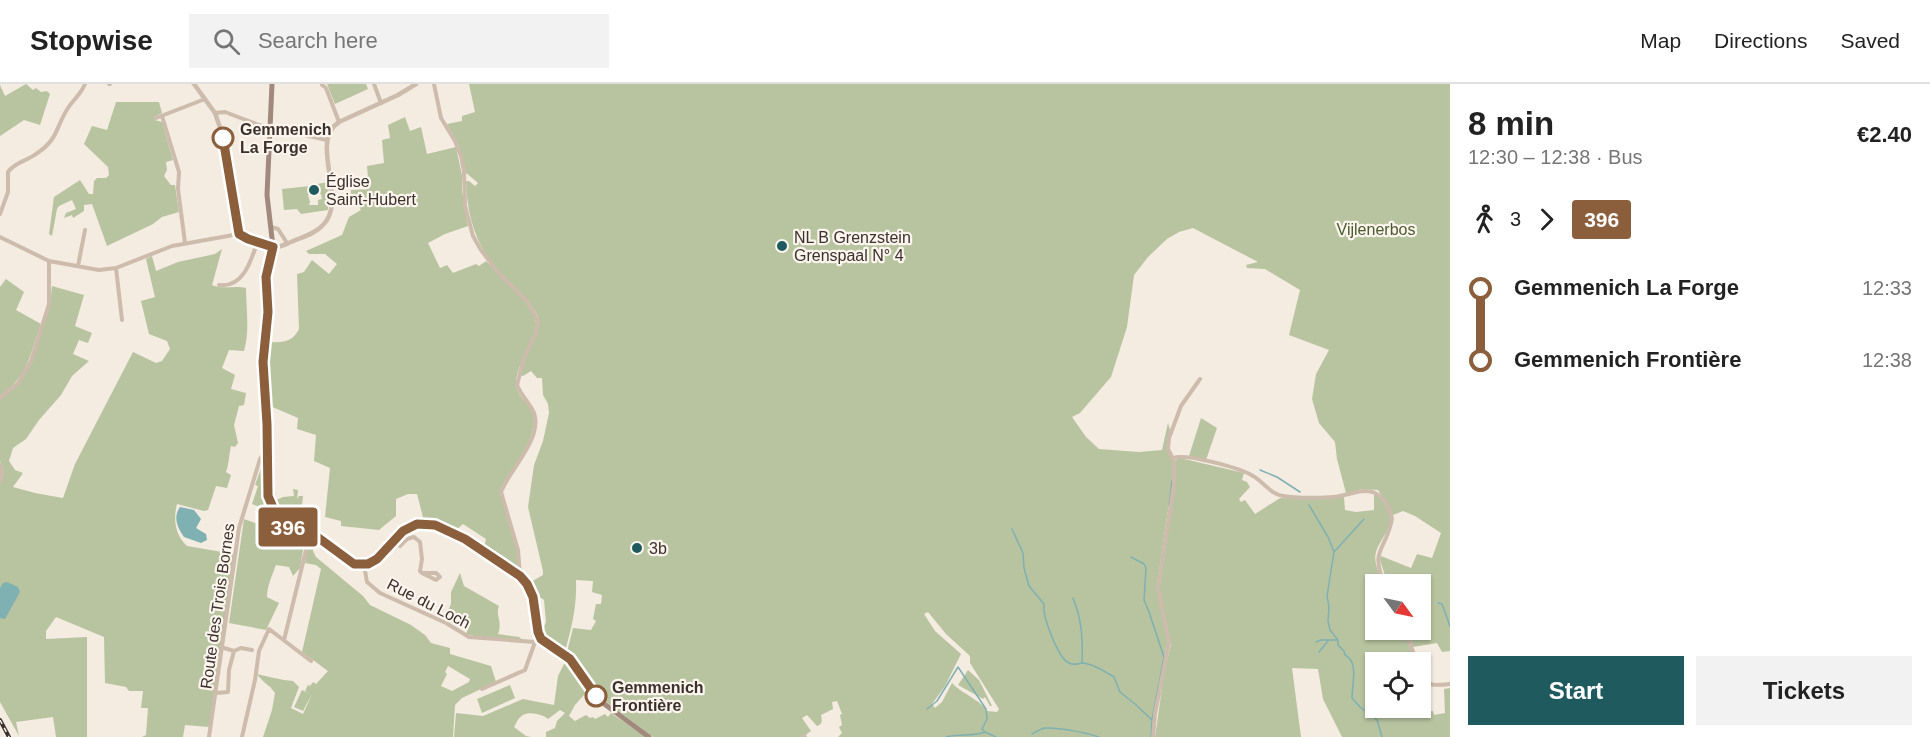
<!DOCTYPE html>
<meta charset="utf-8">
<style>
body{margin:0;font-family:Helvetica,sans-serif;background:#f2f2f2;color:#222;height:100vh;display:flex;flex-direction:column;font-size:22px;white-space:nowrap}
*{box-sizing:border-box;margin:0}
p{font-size:20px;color:#767676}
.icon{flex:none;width:33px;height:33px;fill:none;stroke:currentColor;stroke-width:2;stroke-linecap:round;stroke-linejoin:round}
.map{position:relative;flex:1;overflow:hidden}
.drawer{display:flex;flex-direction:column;background:#fff;width:480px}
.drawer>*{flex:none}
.badge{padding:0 12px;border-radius:4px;font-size:21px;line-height:39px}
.needle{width:39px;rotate:123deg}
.tools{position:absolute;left:1365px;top:490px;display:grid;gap:12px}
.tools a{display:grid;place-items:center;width:66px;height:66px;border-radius:0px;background:#fff;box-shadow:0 2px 4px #0004;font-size:30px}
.map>.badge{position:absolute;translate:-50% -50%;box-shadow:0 0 0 3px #fff}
.legs{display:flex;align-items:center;gap:9px;height:66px;padding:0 18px;font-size:20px}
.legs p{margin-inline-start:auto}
.overview{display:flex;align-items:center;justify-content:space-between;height:102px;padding:0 18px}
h1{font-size:33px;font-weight:700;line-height:45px}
.primary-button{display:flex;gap:12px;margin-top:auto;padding:12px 18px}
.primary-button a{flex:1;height:69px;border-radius:0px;background:#1f5a5e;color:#fff;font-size:24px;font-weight:700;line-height:69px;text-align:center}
.primary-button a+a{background:#f2f2f2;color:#222}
ul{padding:0 18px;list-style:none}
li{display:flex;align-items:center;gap:21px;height:72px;font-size:22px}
li i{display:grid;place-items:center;width:9px;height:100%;margin:0 8px;background:currentColor}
li i::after{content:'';width:15px;height:15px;margin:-8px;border:4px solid;border-radius:50%;background:#fff}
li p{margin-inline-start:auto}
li:first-child i{background:linear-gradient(#0000 50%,currentColor 0)}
li:last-child i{background:linear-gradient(currentColor 50%,#0000 0)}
header{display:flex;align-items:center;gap:36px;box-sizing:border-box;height:84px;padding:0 30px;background:#fff;border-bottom:2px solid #e0e0e0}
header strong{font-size:28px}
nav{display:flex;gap:33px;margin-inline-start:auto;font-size:21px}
.search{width:420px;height:54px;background:#f2f2f2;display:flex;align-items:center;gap:15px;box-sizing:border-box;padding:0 21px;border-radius:0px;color:#767676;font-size:22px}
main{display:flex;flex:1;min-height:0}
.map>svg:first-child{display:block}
</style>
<header>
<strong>Stopwise</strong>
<div class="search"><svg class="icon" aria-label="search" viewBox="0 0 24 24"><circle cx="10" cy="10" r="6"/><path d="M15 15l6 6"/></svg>Search here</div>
<nav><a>Map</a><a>Directions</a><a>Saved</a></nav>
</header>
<main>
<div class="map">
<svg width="1450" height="653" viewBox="0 0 1450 653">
<rect width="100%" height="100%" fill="#f4ebe1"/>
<!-- green -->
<path fill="#b8c4a0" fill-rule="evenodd" d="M26,0L33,6L36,4L41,8L47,7L50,10L40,41L24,36L0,52V1L5,12Z
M327,0H366L368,5L335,20Z
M469,0H1450V567L1442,568L1437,559L1413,563L1408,546H1420V501H1388L1380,476L1381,472L1411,484L1417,470L1432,474L1441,449L1415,432L1403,427L1393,431L1378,406L1363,405L1346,409L1337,375L1335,358L1319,339L1312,315L1316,290L1329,266L1289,251L1300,206L1265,185L1247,184L1246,181L1258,178L1193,144L1179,148L1167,155L1148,173L1134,191L1127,243L1111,293L1080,329L1072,333L1086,353L1099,365L1139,368L1162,366L1168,339L1170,346L1167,365L1173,379L1172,399L1157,501L1168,556L1159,596L1152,653H838L842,649L839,643L842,641L840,631L842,630L837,617L832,618L833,625L821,631C822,636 823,640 817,642L807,631L802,634L811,647L803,653H653L601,614L581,584L567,568L573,544L591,546L596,537L593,535L596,520H601L602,511L592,508L593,497L576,496C577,521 572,543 565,567L547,559L541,550L546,538L544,516L536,510L531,498L543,491V487L528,423L534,381L543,357L549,329L548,320L543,311L542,294H537L531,287L523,292L520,291L539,235C532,218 516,206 504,193C477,166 467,134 466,97H469L475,102L478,99L465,88L459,62L447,40L462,37V32L475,28ZM928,528L946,550L970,572V579L999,625L997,628L987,627C982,617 961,609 952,599L942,618L935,624L932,620L945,602L961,570L935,547L924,530Z
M116,18H159L162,29L154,33L155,36L162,38L173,76L166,78L167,86L164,92L171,101H175L179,128L162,133L153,140L107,162L92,120L84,121V127L73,134L72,131L64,134L66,129L76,125L72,116L59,122L57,125L52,152L49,150L54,113L80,96L89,110H93L94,97L97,94H106L109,91L108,83L84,60L92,42L107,46Z
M405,33L410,47L421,43L427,70L456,63L462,91V107L468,142L445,150L428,159L440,184L447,181L453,189L476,180L479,182L486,177C500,191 541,226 536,245C532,263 518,278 516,297C514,313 535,321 534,337C533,354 523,370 514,384C509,392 502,399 500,407L517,466L518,486L484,463L486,455L463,440L456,446L436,438L424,437L417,410H408L396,415V432L379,446L341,442V437L325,433L330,384L314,377L316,351L297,345L298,334L268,321L266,277L270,260L271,258C284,259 293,257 299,245L297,190L304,188L312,176L329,190L337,180L325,170H309L306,167L342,151L349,133L361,126L355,115L350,114L351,106L369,105L367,82L384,79L382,56L390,54L388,41Z
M329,98L328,126L301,130L297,125L284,126L282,105L310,102L311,110L308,111L310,118L309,121H318V116L322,115L321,110H318L317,100Z
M222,165L212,201C223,206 234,201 246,204C246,224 250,247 244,267L229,266L222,284L235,291L231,305L246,309L244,321L239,322L234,341L238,359L235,363L231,362C229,371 229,379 226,388L231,391L227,404L216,402L208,426L204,427L177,420C173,435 175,451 187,462L234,470L209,643L185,641L183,653H142L146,651L148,624H141L143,607H129L126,603L105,599L104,553L56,533L46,547V555L87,553V653H56L53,633L16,638L19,652L0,618V400L4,388L0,377V316L19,299L25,290L50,220L52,202L84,211L75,242L92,249L88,259L79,256L73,270L89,277L72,292L61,311L39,336L26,355L13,364L9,377L15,386L23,389L13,403L35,409L63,414L75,380L133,268L156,279L162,277L170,265L167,257L149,250L141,217L155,213L146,175L152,172L156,187L178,178L215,170Z
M6,195L24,208L16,226L41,240C28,275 30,288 0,313V203Z
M1201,334L1217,344L1206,376L1189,372Z
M1180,374L1244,389L1242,396L1247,398L1250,403L1239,415L1241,418L1245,416L1255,430L1280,414L1306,415L1344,413L1345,426L1356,428L1374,426V410C1380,413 1383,417 1387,424C1397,441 1381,452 1376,468C1373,479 1380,491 1384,501H1376V546H1404L1415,579H1376V624H1406L1407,627L1424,626V628L1433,627L1434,631L1445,629L1444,605L1450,604V653H1342L1323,615L1318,585L1292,584L1301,653H1155L1164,590L1171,560L1159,509L1175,376Z
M264,376C269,398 260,422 280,440C288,447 300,446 305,454L300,484L293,492L289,483L276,481C272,492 267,502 267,513L279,519L266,546L229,539L244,435L258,440L263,424L252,420L258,402L255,401Z
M293,405L298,406L297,415L299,412H303L301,431L280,429L274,417L283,413L294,412Z
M313,455L316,456L313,467L316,473L363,512L370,521L411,541L425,551L431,559L450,564V570L491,582L496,598L462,614L455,621L453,653H263L272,626L275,609C269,600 262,598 257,590C270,593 281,596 293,597L299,603L291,624L303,630L312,610L303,627L294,623L302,606L310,610L305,607L308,601L310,602L313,598L316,600L328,587L302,568L321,485L316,481L305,479L309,458ZM448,582L470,595L469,598L452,607L441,602L447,590L445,588Z
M460,489L464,502L499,522C495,532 503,537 498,550L519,553L524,557L479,553L466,550L468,545L445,533L451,520V508Z
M567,574L590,604L575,621L569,632L575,637L586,631L590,634L593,633L595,635L605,630L608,633L611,629L646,653H546V648L555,644L557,637L565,629L560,626L548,635C543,631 530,627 523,631C519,633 516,639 514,643L526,652L531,653H454L456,629L483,632L523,615L554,621L558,592Z
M968,586L979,596L992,622H990L985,613L983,615L958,601Z
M510,601L515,614L482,629L477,615Z"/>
<!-- water -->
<path fill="#7fb0b2" d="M180,423L194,426L201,435L196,444L206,450L207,456L201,459L184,453C177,443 173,433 180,423Z
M7,498L18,503L20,508L5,535L0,534V504L3,499Z"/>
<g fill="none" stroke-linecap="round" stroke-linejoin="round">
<!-- stream -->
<path stroke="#7fb0b2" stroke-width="1.5" d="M1260,386L1277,393L1300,408
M1309,421L1328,453L1334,468L1327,512L1329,523L1328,537L1330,546L1338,556V561L1344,567L1345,571C1359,578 1352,600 1352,614L1360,623L1377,636L1382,653
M1169,422L1172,397
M1012,445L1023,469L1024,484L1029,502L1044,520C1042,532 1058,574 1069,579C1075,582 1078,579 1083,579C1092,580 1106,588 1114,593L1120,608L1135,620L1152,636
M1334,468L1364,435
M1131,473L1144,480L1146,484L1144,516L1149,528L1164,573L1152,636L1151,653
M1073,514C1082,536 1083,556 1082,579
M1438,519L1442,520L1450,542
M1316,558L1321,556H1338
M1319,568L1328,557
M927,625L937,617L958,583L986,625L987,635L982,645L985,648
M1032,650C1036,648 1040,645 1045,644C1058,643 1087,649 1099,653
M946,653C959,649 973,653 985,648L996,653"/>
<!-- minor -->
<path stroke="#cdbbac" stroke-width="4" d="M109,0H110
M374,0L381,19
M434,0L441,34L455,57L461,72L464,87L465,122L473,152L481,166L500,191L527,217L538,237L536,248L524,274L517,301C521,312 530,319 534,329C543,355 509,386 501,408L518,466L520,492
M322,1L326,4L339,38
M215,29L225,28L259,41L327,56
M162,32L179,88L178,105L185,159
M156,34L205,15
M0,130L8,108V88C15,78 27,77 36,70C59,55 55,44 68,24C74,15 81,10 85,0
M271,143L278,145L287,159
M0,153L49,177L99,186L116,184L172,162L239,150
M78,182L85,146
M116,184L122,236
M219,201C243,204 251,177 257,159
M0,314L18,299L31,277L49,220V177
M1173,374C1185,369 1241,384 1253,392C1264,398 1270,410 1283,412C1300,415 1318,414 1334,413C1346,412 1364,403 1375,409C1384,413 1391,426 1392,435C1386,467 1369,465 1385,501
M0,381L2,388L0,398
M394,457L400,462L407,455L414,453L420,458L422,475L420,487L422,489L436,496L440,493L436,489H422
M364,481L367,498L380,509L446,539L469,553L535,558
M1405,546L1417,579
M284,556L310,450
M234,567L241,564L252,566
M1420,590C1427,604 1437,601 1450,600
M482,605L525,586L535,558L541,555
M216,609L228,608L229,586L234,567L224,564
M804,652L805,653
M209,653L239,444L260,375L267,364
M242,653L255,596L259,567L269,545L311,577
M1153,653L1155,630L1169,558L1158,505L1174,400V377L1168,365L1169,354L1181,322L1200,295"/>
<!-- tertiary -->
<path stroke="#cdbbac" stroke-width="4.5" d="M194,0L215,29L223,52L239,150C247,156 263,163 273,163C279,164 286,160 291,158C302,153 315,150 323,141C349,115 308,58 339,38L398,11L416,0"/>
<!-- secondary -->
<path stroke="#a18a7d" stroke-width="5" d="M272,0L267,111L273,163L266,193L268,228L263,278L267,340L268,412L274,429L284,441L316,452L351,479L364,481L377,475L408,443L423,439L435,441L453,448L484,467L524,496L530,503L533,513L538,548L542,557L570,575L603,619L649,653"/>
<!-- rail casing -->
<g stroke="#3b302b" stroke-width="4">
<path id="rail" d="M0,636L9,653"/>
</g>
<!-- rail -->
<use href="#rail" stroke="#fbf5ee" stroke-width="1.5" stroke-dasharray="4.5" stroke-linecap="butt"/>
</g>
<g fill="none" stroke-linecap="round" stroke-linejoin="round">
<!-- line-1 casing -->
<g stroke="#fff" stroke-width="14">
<path id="line-1" d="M223,54L239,150L248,155L273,163L266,193L268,228L263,278L267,340L268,412L278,435L288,443L316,452L354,480H368L377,475L403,447L417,440L435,441L465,455L520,492L527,500L533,513L538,548L541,555L570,575L596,612"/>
</g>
<!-- line-1 -->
<use href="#line-1" stroke="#8b5e3c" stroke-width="9"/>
</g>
<!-- markers -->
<g fill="#fff" stroke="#8b5e3c" stroke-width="3">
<circle cx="223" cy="54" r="10"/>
<circle cx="596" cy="612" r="10"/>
</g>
<g fill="#1f5a5e" stroke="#fbf5ee" stroke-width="2">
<circle cx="314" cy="106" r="6"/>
<circle cx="782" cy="162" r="6"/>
<circle cx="637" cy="464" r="6"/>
</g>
<g text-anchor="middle" stroke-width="4.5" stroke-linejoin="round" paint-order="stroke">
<!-- stop labels -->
<g font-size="16" font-weight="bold" fill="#3b302b" stroke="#fbf5ee" text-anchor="start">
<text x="240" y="51">Gemmenich<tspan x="240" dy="18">La Forge</tspan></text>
<text x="612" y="609">Gemmenich<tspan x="612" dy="18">Frontière</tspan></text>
</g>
<!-- poi labels -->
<g font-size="16" fill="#3b302b" stroke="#fbf5ee" text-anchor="start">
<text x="326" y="103">Église<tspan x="326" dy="18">Saint-Hubert</tspan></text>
<text x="794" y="159">NL B Grenzstein<tspan x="794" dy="18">Grenspaal N° 4</tspan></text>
<text x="649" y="470">3b</text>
</g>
<!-- park labels -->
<g font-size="16" fill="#4a5a2e" stroke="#fbf5ee">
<text x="1376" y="151">Vijlenerbos</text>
</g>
<!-- street labels -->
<g font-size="16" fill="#3b302b" stroke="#fbf5ee">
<text transform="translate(429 519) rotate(27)" y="6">Rue du Loch</text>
<text transform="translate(217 522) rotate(-82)" y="6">Route des Trois Bornes</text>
</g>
</g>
</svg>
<div class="tools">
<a><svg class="needle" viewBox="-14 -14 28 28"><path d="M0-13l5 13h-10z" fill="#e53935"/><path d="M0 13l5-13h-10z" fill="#767676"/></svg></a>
<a><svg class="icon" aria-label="locate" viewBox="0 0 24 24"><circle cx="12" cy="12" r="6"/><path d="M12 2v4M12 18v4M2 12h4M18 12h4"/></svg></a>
</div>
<b class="badge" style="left:288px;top:443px;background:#8b5e3c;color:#fff">396</b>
</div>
<section class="drawer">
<div class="overview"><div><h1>8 min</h1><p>12:30 – 12:38 · Bus</p></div><b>€2.40</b></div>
<div class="legs"><svg class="icon" aria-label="walk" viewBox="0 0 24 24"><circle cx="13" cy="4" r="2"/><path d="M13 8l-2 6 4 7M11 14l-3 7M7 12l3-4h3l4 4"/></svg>3<svg class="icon" aria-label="forward" viewBox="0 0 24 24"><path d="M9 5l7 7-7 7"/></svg><b class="badge" style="background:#8b5e3c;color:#fff">396</b></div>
<ul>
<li><i style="color:#8b5e3c"></i><b>Gemmenich La Forge</b><p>12:33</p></li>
<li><i style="color:#8b5e3c"></i><b>Gemmenich Frontière</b><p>12:38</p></li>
</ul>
<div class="primary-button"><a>Start</a><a>Tickets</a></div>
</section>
</main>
